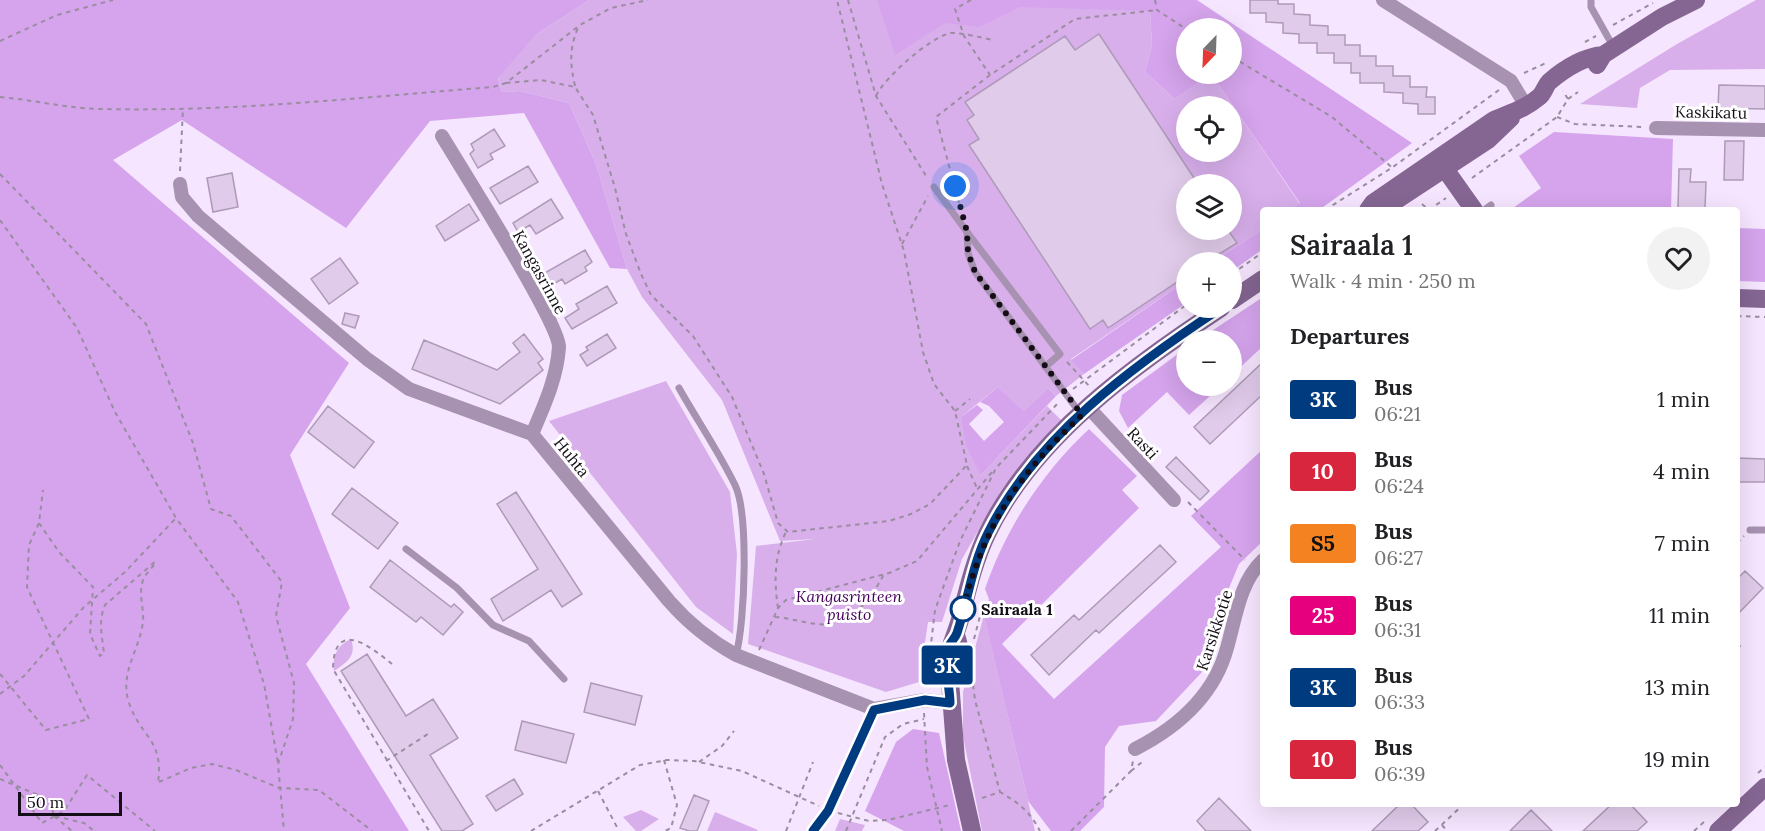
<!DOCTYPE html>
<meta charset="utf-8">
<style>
body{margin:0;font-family:Lora,serif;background:#f2f2f2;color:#202124;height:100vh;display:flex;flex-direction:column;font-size:22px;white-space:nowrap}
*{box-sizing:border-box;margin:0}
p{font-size:20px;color:#757577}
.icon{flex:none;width:33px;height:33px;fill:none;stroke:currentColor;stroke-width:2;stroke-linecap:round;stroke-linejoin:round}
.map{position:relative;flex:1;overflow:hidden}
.panel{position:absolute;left:1260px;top:207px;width:480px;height:600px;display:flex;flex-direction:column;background:#fff;border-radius:6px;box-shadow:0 6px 24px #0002}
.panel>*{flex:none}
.badge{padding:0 12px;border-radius:4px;font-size:21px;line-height:39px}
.needle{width:39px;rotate:203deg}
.fabs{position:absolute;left:1176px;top:18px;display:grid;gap:12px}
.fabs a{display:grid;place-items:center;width:66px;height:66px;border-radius:50%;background:#fff;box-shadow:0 6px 24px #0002;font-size:30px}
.scale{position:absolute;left:18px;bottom:15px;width:104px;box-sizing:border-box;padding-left:6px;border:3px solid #150e18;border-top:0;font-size:16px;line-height:21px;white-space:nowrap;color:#150e18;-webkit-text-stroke:4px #fff;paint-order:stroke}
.you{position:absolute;width:30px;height:30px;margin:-15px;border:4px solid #fff;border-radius:50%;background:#1a73e8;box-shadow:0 0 0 9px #1a73e833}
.map>.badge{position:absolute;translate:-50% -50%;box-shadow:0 0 0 3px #fff}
h2{padding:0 30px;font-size:22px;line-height:54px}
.round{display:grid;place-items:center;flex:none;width:63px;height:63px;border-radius:32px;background:#f2f2f2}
.overview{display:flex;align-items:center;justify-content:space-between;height:102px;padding:0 30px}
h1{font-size:28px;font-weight:600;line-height:45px}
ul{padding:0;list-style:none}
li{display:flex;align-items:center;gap:18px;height:72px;padding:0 30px}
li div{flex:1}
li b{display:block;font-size:22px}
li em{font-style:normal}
li .badge{min-width:66px;font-weight:700;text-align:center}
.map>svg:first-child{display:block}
</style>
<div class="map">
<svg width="1765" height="831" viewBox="0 0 1765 831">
<rect width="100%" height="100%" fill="#f6e5fe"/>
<!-- green -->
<path fill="#d8afeb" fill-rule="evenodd" d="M589,0H1157L1150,11L1152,45L1145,72L1175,99L1211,74L1300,204L1290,210H1263V229L1213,262H1186V281L1071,359L1084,374L1056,396L1048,388L1024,413L998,387L961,417L981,475L1047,406L1063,422L1003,488L962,559L942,622H928L919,682L886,692L748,644L756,546L815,539L780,541L722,400L642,297L627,269L596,164L569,103L520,91L502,92L498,77L537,34ZM1186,106H1232V152H1186ZM1186,184H1232V230H1186Z
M1756,0H1765V69L1670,70L1640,88L1637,108L1580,104L1677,44Z
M666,381L730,492L737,554L733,634L696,607L549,421Z
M984,615L1035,831H982L963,736V692Z
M351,639C357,656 347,662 334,671C332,657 337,645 351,639Z
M641,810L659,819L641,831H636L623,817Z
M715,812L758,830L757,831H707Z
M840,819L865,825L862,831H835Z"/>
<!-- forest -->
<path fill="#d5a4ec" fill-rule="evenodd" d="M0,0H589L537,34L498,78L502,92L520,91L569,103L596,164L627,269L610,268L524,113L430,121L346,228L182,120L113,160L349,363L290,455L350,608L306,664L409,831H0Z
M877,0H1197L1412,143L1319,210H1290L1300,203L1211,74L1175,99L1145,72L1152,45L1150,11L1020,7L979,27L945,23L895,55ZM1232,28V74H1186V28Z
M1554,132L1673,139L1671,210H1510L1541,188L1519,156Z
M1737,228L1765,229V282L1737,281Z
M1263,229V249L1232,271V262H1213Z
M1186,281V303L1084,374L1071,360Z
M1263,297V346L1232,375V340H1198Z
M1186,348V386H1221L1189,415L1167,392L1128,428L1119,411L1122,395Z
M998,387L1024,412L1048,388L1056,396L981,475L966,445L961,417L977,405L983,410L969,424L984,441L1004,422L989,406L980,402Z
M1089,429L1137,476L1122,490L1139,508L1002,644L1054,699L1221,547L1191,516L1263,449V541L1239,564L1224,600L1203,671L1156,721L1119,726L1105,747L1104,807L1080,831H1051L1028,801L984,616L989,599L985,589C1006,528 1042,473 1089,429Z
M913,729L939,733L961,831H904L865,811L896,742Z"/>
<!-- building -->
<path fill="#e0cbea" stroke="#ae9ab8" stroke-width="1.5" d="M1250,0H1278V4H1294V14L1310,15V25L1328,26V35H1345V45H1360V56H1376V66H1393V76H1410V87H1427L1426,97H1435V114H1418V104L1403,103V93L1384,92V83H1360V73H1351V63H1334V53H1317V43H1299V34L1283,33V23L1266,22V13H1250Z
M1099,34L1198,184H1186V230H1228L1237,243L1206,262H1186V276L1108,328L1103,320L1090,329L969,145L979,139L967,120L974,115L965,102L1065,36L1075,50Z
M1719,85L1765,86V109L1718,108Z
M494,129L505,146L490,154L493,159L478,168L470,154L474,150L471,144Z
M1725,141H1744L1743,180H1724Z
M528,166L538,182L500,204L490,188Z
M1679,169H1691L1690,182H1706L1705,208H1678Z
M232,173L238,207L213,212L207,178Z
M551,199L563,218L536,234L530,225L518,232L513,223Z
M469,204L479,220L445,241L436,226Z
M585,250L592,262L585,267L587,271L565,284L562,279L550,286L543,274Z
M340,258L358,283L329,304L311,279Z
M607,286L617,303L572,329L565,318L579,309L576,304Z
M345,313L359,316L355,328L342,324Z
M524,334L543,359L538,363L543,370L500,404L412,369L424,340L497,370L520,352L513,343Z
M607,334L616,348L587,366L580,355L588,350L586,347Z
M1263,362V394L1210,444L1194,427Z
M328,406L374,442L354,468L308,432Z
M1176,457L1209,491L1200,500L1166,467Z
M1737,458L1765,459V482H1737Z
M352,488L398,523L378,549L332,514Z
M516,492L582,594L562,607L551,590L503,621L491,599L538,569L497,504Z
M1160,545L1176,562L1099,633L1096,630L1049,675L1031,655L1074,615L1079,620Z
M390,560L451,607L454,604L463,612L443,635L421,617L416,622L370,587Z
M1745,571L1763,588L1737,615V579Z
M367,654L406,716L433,699L458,738L430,755L473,824L462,831H442L341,671Z
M591,683L642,696L635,725L584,712Z
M522,721L574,734L566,763L515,750Z
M514,779L523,794L496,811L486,796Z
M694,795L709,801L697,831H689L680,828Z
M1219,798L1251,831H1206L1197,821Z
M1400,804H1411L1428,822L1418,831H1372Z
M1612,804H1630L1647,822L1637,831H1583Z
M1531,810L1552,831H1510Z"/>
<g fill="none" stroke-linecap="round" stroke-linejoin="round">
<!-- path -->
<path stroke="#9a8da0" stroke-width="2" stroke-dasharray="4.5 4.5" stroke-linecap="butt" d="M848,0L876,96L928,179
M971,0L955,9L964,36L990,75
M1155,0L1157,10L1186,29
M1613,25L1653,3
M0,41L57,15L113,0
M1585,42L1596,36
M1232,57L1332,117L1394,169
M1524,73L1546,63
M506,83L541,80L575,87L593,115L615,188L626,234L641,274L651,295L693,336L732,397L764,474L778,523L788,532L889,521L911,514L930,504L967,465L955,411L934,384L923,352L904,251L882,184L837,0
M575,86C570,64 569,49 578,28
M876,96C884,78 930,37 951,33C958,32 983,38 993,40
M0,97C35,100 69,109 104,109C234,112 364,97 493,87L506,83L580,25L611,8L648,0
M1568,99L1578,92
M1557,117L1575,124L1643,127
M180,171L183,108
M0,174L146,324L193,443L211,509L231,516L282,582L276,616L294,683L293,719L278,764L284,831
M1472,178L1557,117L1568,99L1563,91
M959,203L936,117L990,75L1075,19L1157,10
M1422,204L1429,210L1446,198
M1325,210L1393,167L1499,90
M0,220L77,328L115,412L176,518L238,602L264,684L278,763
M902,244L928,196
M1232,274L1263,252
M1737,316L1765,317
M1067,362L1090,387
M1073,389L1186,305
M955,411L970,399
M967,466L977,488
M1188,502L1245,560
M39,523L59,552L93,587L90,634L100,656L104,653C102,636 98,621 105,605L157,560
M1737,543L1744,536
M154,565C149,571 143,577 142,584C139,596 144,609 143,621C140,650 119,672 129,703C141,738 164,739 158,783
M778,608C774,582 774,556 786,532
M775,617C794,618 817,628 835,623C858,618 874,593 884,574
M974,639L983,605
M1737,644L1741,647
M759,650L778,608L786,600L889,573L917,561L993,471
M392,664C371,647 334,617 333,669L429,831
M0,674L46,730L89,719L27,587L29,545L39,523L43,490
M972,676L975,700L1000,792
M926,686L935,610L960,541L996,468L1060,401
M0,694L24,676L84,607L125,572L176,518
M924,713L927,767L942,831
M664,760L677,805L671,828L665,831
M386,761L431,732
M699,762L722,746L734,731
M0,765L42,823L64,811L87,775L155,831
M1131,771L1142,762
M1758,773L1765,767
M0,779L50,800L54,816L84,823L94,831
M159,782L191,768L212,764L236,770L279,788L319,790L372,831
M598,791L619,831
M982,798L1000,792C1019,803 1030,812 1040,831
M838,813L869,821L888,820L950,805
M54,816L72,831
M1442,825L1447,831
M531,831L640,765L667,760L694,761L742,771L819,806
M786,831L813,762
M846,831L885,737L903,724L924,719
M1071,831L1131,771L1133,761
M1435,831L1464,804
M1694,831L1706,820"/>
<!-- lane -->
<path stroke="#a792b1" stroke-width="7" d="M1591,0V7L1614,48
M934,187L967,232L968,253L975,272L1080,413
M1484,210L1491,205
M967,232L1060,354L1045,367
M679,388C697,420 719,452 735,485C749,514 745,623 736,655
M1750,530H1765
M406,549L457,588L493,625L529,641L564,679
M813,831L828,811L874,709"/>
<!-- street -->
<path stroke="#a792b1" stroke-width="14" d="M1383,0L1511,81L1526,106
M1656,128L1765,130
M442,136C461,168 559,322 559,347C557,378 544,406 532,434
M180,184L182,197L198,216L367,359L409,389L532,434L669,601C689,624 709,640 736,655L874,709L925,700L950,703
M1089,408L1174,500
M1135,749C1178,727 1214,696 1227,648C1236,617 1239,583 1263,560"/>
<!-- secondary -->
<path stroke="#856693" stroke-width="18" d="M1597,65L1603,55L1662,17L1696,0
M1436,164L1445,169L1474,210
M1383,209L1488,140L1511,118
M1368,210L1373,203L1494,120C1510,113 1525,109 1539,97C1544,93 1545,86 1549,82C1564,69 1584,57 1603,55
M1737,298L1765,299
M1232,300L1263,279
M950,681C962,666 962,653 956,635
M972,831L956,760L950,681C942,656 955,640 961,616C968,588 975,559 987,534C1034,436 1134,366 1221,308
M1718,831L1765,787"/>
</g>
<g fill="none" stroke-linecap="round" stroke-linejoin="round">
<!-- line casing -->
<g stroke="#fff" stroke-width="14">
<path id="line" d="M813,831L828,811L874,710L925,700L950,703C950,687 943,663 948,649C949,643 955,639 957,633C968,600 972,565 988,533C1036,436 1133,366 1221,308"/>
</g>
<!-- line -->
<use href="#line" stroke="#003b80" stroke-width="9"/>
<!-- walk -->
<path stroke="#150e18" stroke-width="6" stroke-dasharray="0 10.8" d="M955,186L967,232L968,253L975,272L1082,415C1015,478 982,528 961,618L963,609"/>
</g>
<!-- markers -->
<circle fill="#fff" stroke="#003b80" stroke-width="3" cx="963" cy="609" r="12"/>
<g text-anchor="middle" stroke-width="6" stroke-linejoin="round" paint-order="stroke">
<!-- street labels -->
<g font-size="16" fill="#150e18" stroke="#fff">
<text transform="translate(1711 112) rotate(1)" y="6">Kaskikatu</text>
<text transform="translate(540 272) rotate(61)" y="6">Kangasrinne</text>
<text transform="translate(1143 443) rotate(47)" y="6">Rasti</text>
<text transform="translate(572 457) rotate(51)" y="6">Huhta</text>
<text transform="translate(1214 630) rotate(-72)" y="6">Karsikkotie</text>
</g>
<!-- park labels -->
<g font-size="16" font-style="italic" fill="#430059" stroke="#fff">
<text x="849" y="602">Kangasrinteen<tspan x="849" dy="18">puisto</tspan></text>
</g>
<!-- stop labels -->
<g font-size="16" font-weight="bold" fill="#150e18" stroke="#fff" text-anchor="start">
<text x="981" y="615">Sairaala 1</text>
</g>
</g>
</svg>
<div class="fabs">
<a><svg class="needle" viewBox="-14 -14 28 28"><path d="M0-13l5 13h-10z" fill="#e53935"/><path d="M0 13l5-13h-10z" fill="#757577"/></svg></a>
<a><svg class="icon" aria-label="locate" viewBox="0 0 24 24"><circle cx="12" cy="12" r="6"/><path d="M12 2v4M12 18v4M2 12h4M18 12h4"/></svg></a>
<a><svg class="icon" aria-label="layers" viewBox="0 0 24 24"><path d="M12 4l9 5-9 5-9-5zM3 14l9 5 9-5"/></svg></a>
<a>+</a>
<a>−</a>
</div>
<div class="scale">50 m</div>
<div class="you" style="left:955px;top:186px"></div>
<b class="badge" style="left:947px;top:665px;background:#003b80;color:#fff">3K</b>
<section class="panel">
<div class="overview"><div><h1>Sairaala 1</h1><p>Walk · 4 min · 250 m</p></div><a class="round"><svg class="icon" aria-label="heart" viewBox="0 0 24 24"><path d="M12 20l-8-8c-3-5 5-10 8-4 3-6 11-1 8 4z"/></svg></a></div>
<h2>Departures</h2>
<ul>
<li><span class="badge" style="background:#003b80;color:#fff">3K</span><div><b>Bus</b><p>06:21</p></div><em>1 min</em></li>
<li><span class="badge" style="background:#d7263d;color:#fff">10</span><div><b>Bus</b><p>06:24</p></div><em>4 min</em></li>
<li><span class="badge" style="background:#f58220;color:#111">S5</span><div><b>Bus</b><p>06:27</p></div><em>7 min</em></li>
<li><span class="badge" style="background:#e6007e;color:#fff">25</span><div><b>Bus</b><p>06:31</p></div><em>11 min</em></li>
<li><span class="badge" style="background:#003b80;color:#fff">3K</span><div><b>Bus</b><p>06:33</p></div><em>13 min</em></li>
<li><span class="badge" style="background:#d7263d;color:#fff">10</span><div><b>Bus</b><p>06:39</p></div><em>19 min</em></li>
</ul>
</section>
</div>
